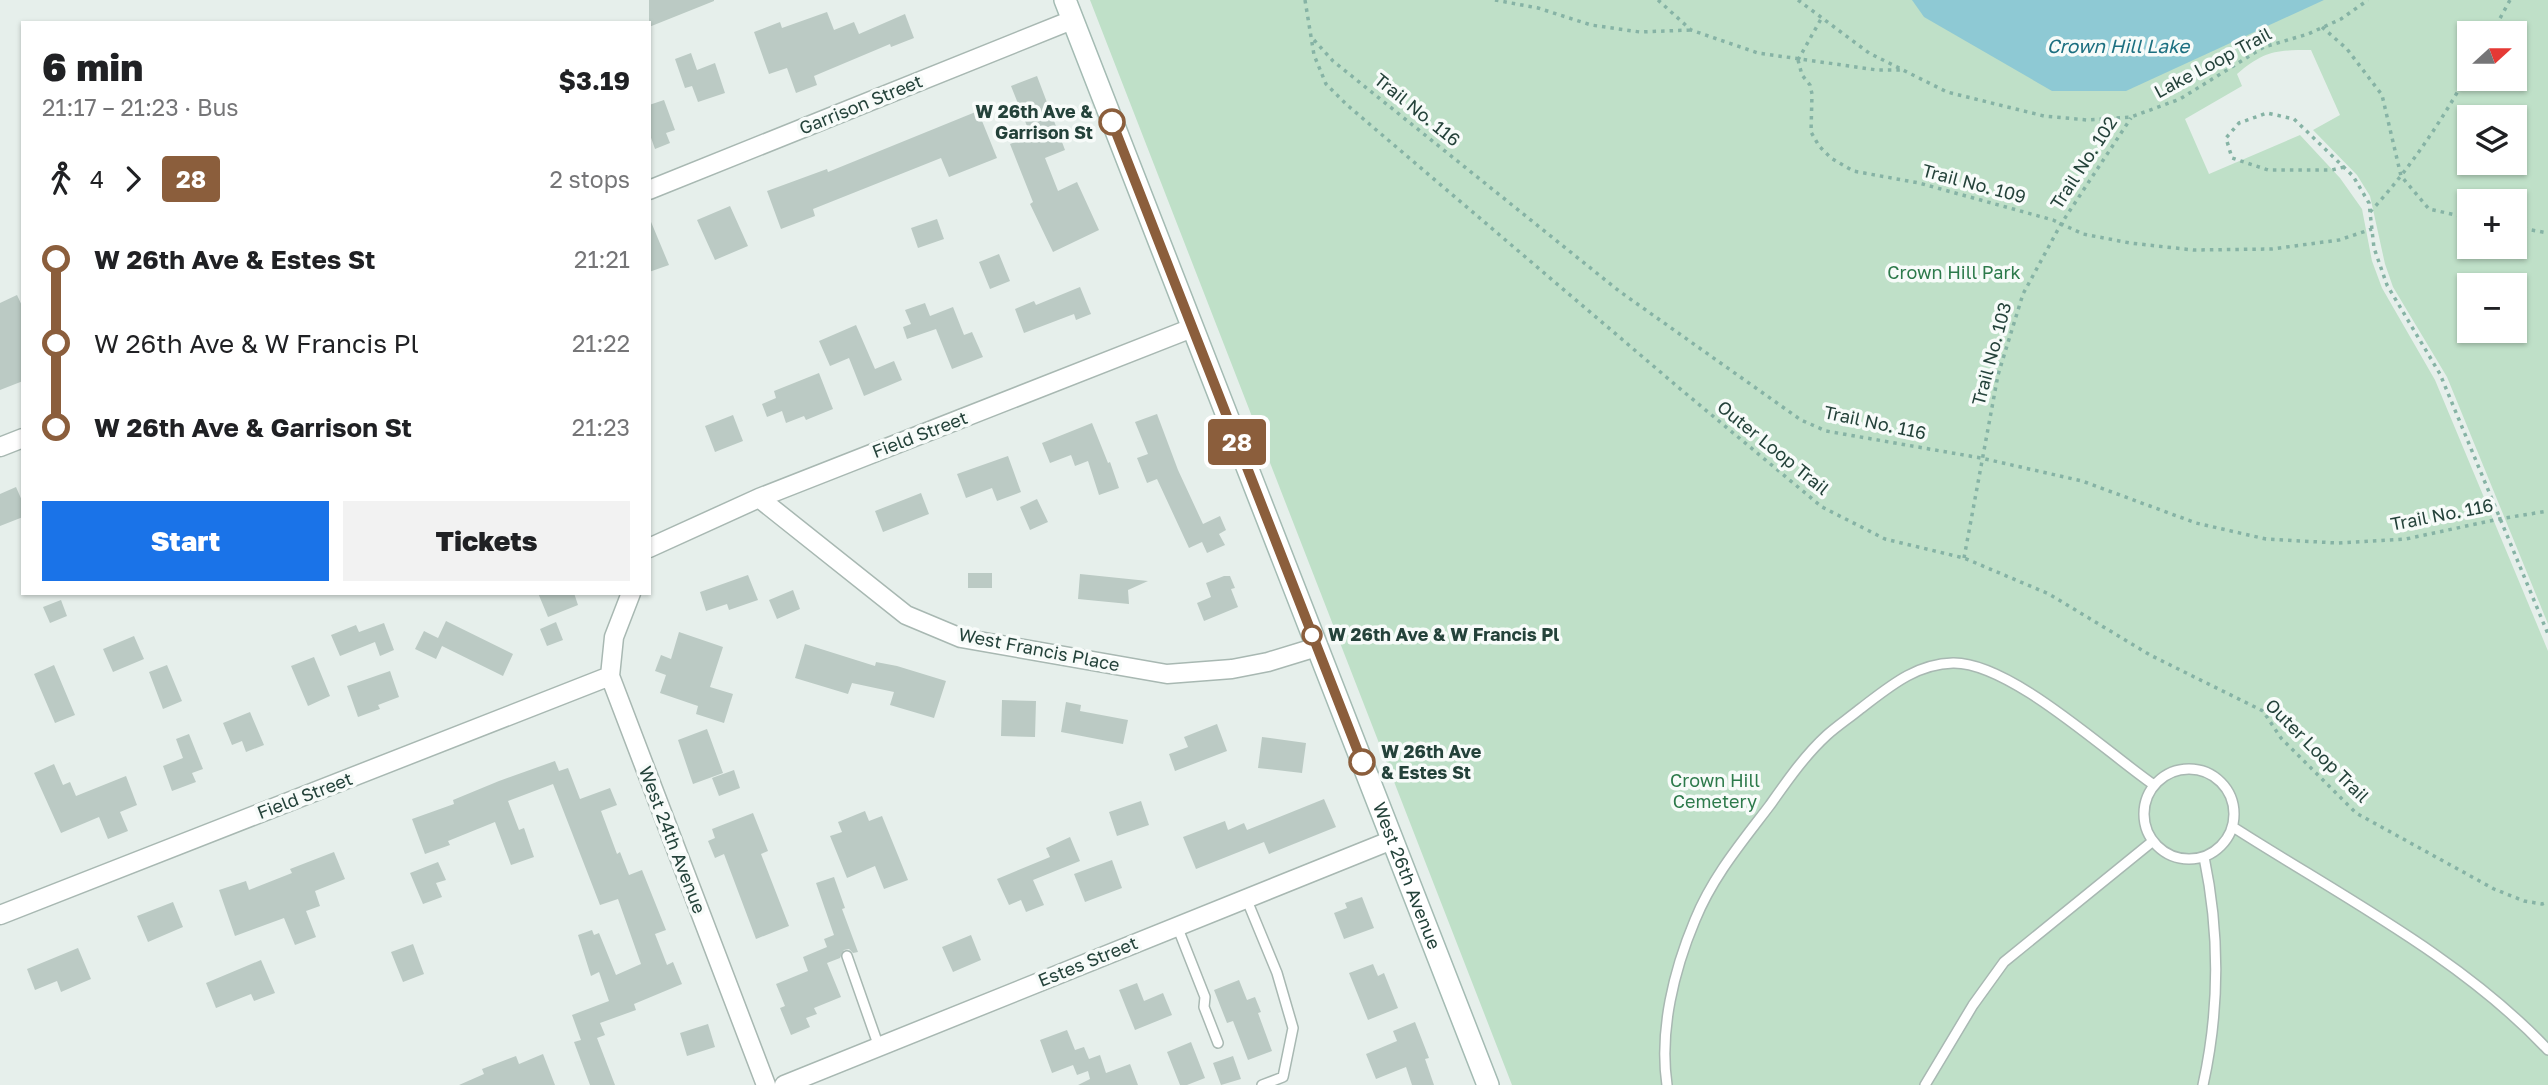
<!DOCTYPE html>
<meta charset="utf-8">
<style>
body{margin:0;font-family:"Golos Text",sans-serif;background:#f2f2f2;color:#202124;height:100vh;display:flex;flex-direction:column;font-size:26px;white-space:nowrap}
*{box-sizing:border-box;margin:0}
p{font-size:23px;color:#757577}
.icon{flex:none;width:38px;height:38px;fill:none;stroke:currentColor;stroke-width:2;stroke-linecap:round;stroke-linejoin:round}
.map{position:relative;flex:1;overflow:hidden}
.side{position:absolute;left:21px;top:21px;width:630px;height:574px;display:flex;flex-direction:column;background:#fff;border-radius:0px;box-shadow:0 2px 5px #0004}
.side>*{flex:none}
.badge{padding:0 14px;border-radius:5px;font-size:24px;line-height:46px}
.needle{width:46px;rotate:69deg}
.fabs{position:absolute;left:2457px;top:21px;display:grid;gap:14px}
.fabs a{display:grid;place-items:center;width:70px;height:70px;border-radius:0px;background:#fff;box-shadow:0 2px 5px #0004;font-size:35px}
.map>.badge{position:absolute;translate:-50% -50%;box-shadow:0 0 0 4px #fff}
.legs{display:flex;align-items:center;gap:10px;height:77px;padding:0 21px;font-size:23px}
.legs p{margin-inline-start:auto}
.headline{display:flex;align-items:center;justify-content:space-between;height:119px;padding:0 21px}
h1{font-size:38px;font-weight:800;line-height:52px}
.primary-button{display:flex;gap:14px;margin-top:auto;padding:14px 21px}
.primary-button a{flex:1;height:80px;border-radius:0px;background:#1a73e8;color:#fff;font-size:28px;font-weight:800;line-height:80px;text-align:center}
.primary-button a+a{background:#f2f2f2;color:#202124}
ul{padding:0 21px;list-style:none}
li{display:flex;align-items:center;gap:24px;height:84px;font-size:26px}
li i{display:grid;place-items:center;width:10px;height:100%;margin:0 9px;background:currentColor}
li i::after{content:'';width:18px;height:18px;margin:-9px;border:5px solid;border-radius:50%;background:#fff}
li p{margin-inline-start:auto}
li:first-child i{background:linear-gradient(#0000 50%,currentColor 0)}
li:last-child i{background:linear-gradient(currentColor 50%,#0000 0)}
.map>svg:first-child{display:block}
</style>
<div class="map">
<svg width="2548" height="1085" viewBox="0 0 2548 1085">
<rect width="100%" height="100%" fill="#e6efeb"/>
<!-- green -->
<path fill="#bfe0c8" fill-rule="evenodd" d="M1090,0H2548V624L2447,377L2393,287L2385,264L2370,196L2357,175L2313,130L2340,115L2311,50C2276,50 2264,51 2237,74L2242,86L2185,119L2209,174L2300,135L2340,178L2362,209L2372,261L2382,288L2435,380L2548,651V1085H1512ZM2469,33H2515V79H2469ZM2469,117H2515V163H2469ZM2469,201H2515V247H2469ZM2469,285H2515V331H2469Z"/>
<!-- water -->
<path fill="#8ec9d4" d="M1912,0H2324L2126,91H2052L1924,17Z"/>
<!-- building -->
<path fill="#bbcac4" d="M649,0H714V1L649,27Z
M827,12L834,30L854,22L859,34L905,14L914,38L891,47L890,44L814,76L817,85L796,93L787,68L769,74L754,32L780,22L782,28Z
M691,53L697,70L715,63L725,93L698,102L692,86L685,88L675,59Z
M1037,76L1065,150L1045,158L1058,191L1077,182L1099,230L1053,252L1030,204L1033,202L1010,144L1031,136L1011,86Z
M664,100L675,130L666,133L670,143L655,149L649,132V105Z
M978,111L997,158L949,177L941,158L813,209L815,216L781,229L767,191L827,169L828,172Z
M730,206L748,246L715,260L697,220Z
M649,217L669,265L649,272Z
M937,219L944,239L918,248L911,228Z
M999,254L1010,281L990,289L979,262Z
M1080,287L1091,314L1076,320L1074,314L1024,333L1015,309L1034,301L1036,305Z
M17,295L23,308V381L0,390V303Z
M925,303L930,316L953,307L964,335L972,332L983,357L952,369L936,329L907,339L903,327L911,324L905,310Z
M856,325L875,369L894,361L902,380L864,396L849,358L830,366L819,341Z
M819,373L833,409L806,420L804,416L786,423L782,411L767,417L762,404L776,398L774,391Z
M1157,414L1178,470L1203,524L1220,516L1226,530L1219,534L1225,545L1207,553L1202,542L1189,548L1157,479L1147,483L1137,458L1148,454L1135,422Z
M733,415L743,441L715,452L705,426Z
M1092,423L1108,463L1110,462L1119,488L1099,495L1088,461L1075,466L1071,455L1050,463L1042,443Z
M1008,456L1021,492L997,501L992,488L966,498L957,474Z
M16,487L23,503V517L0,526V494Z
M921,493L929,514L883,532L875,511Z
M1037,499L1048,522L1030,530L1020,507Z
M968,573H992V588H968Z
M1080,574L1148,581L1128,590L1129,604L1078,599Z
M748,575L758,600L729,610L727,604L706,611L700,592Z
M1224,576H1230L1235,588L1231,589L1238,607L1204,621L1197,603L1211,597L1206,583Z
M793,590L800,609L777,619L769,600Z
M538,593H574L578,605L548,617Z
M61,600L67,616L50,623L43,607Z
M446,621L513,654L503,676L442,646L436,659L415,649L424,631L438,638Z
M556,622L563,640L547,646L540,629Z
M384,623L394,650L380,656L375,642L340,656L331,635L356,625L359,632Z
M679,632L723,647L710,687L733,694L724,723L696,714L698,706L660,693L666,675L655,671L661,655L671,659Z
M134,636L144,659L113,672L103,649Z
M805,644L875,666L876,662L897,666L946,681L934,718L890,705L894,692L852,683L848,694L795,678Z
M314,657L330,696L308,706L291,666Z
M54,665L75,715L55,723L34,674Z
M167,665L182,701L163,709L149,672Z
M390,671L399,697L378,705L380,709L358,717L347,686Z
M1002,700L1036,701L1035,737L1001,736Z
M1066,702L1081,705L1080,711L1128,720L1123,744L1061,732Z
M250,712L264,745L246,752L242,741L232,745L223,723Z
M1217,724L1227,751L1175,771L1169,754L1188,747L1184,737Z
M707,729L723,773L693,784L678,740Z
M189,734L203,769L192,773L196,782L172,791L163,766L183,758L176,739Z
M1262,737L1306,743L1302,773L1258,768Z
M555,761L559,771L568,768L580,799L610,788L617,805L601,811L617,854L620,852L629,875L642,870L666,930L655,934L667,965L673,962L682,984L634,1004L636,1010L600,1023L605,1035L597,1038L615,1085H590L574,1042L581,1040L572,1015L609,1001L599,972L591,976L578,935L592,930L594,935L599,933L616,975L641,964L618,899L600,905L553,784L508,801L519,830L524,828L534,857L511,865L495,822L448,841L450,845L425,854L412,819L454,804L453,800L499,781Z
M54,764L63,785L70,782L76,796L126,776L137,805L120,812L128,831L108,839L99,817L61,833L34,773Z
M734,770L740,788L719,796L712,778Z
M1324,799L1336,827L1269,854L1264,842L1196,869L1183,837L1225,821L1228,830L1244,823L1247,830Z
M1141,801L1149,825L1117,836L1109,812Z
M865,811L869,821L882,816L908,880L884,889L875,866L847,878L830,836L842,832L838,822Z
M753,813L768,851L761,854L789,926L756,939L724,854L715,858L708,841L715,838L712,829Z
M1070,837L1080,861L1033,880L1044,905L1026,912L1021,900L1009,905L997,879L1050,857L1046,848Z
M334,852L345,879L315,891L320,906L306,911L316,937L295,945L284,918L235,936L219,890L246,881L249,890L292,873L290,869Z
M1112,860L1122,888L1085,902L1074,874Z
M438,862L446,880L436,883L442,897L423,904L410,873Z
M834,877L845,908L842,909L858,952L853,953L849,949L844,950L840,958L827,963L841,997L814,1008L817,1014L806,1018L810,1027L791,1035L780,1008L785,1006L776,984L808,971L803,957L827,947L824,939L834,935L816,883Z
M1362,897L1374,928L1344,939L1334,913L1347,908L1345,903Z
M173,902L183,927L148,942L137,916Z
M971,935L981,960L953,972L942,947Z
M413,944L424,974L403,982L391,952Z
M78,948L91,979L61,992L57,981L35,990L27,969Z
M261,960L275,993L254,1001L251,994L216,1008L206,983Z
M1373,964L1378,976L1384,973L1398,1008L1368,1020L1349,973Z
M1239,980L1247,1000L1255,997L1261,1012L1258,1013L1272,1051L1248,1060L1233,1021L1227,1023L1214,990Z
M1137,983L1144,1001L1163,993L1172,1015L1135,1030L1119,990Z
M1415,1022L1429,1058L1425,1059L1434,1085H1412L1406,1067L1376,1079L1366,1054L1397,1041L1393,1031Z
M708,1024L715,1047L687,1056L680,1033Z
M1067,1030L1075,1050L1084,1047L1089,1059L1100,1055L1106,1073L1130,1064L1138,1085H1078L1090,1079L1088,1071L1077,1075L1073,1065L1052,1073L1040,1040Z
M1191,1042L1205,1078L1187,1085H1180L1167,1052Z
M543,1054L555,1085H459L484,1074L482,1069L516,1056L519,1064Z
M1233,1056L1241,1079L1221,1085L1213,1063Z"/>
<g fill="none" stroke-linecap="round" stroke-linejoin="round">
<!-- lane casing -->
<g stroke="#a8b8b2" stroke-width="12">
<path id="lane" d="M2144 814a45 45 0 1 1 90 0a45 45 0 1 1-90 0Z
M2233,827C2339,895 2462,958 2548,1050
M1246,898L1277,973L1293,1028L1283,1077L1262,1085
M1177,926L1205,997L1204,1007L1218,1043
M847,956L879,1047
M1667,1085C1659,1030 1674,970 1695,920C1713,876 1742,842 1770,805C1787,781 1805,755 1827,735C1837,726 1849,718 1860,709C1889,687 1915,664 1953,663C2010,662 2106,752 2154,785
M1925,1085L1973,1005L2004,962L2153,841
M2203,1085C2220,1008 2220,934 2204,857"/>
</g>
<!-- street casing -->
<g stroke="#a8b8b2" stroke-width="21">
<path id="street" d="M649,190L1072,20
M0,447L23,438
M759,498L906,615L961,638L1167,674L1232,669L1268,662L1317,647
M649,548L759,498L1192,328
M631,593L614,637L610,676L766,1085
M0,915L610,676
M784,1085L1392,840"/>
</g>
<!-- secondary casing -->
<g stroke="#a4bbb3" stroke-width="24">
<g id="secondary">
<path id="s1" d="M1065,0L1488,1085"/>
</g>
</g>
<!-- path -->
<path stroke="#86b3a5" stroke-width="3.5" stroke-dasharray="3.5 5" stroke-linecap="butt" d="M1305,0L1314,55L1326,84L1347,105L1678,387L1822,507L1885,539L1964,558L2049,594L2150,655L2263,711L2281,738L2356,813L2494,889L2524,901L2542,904L2548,902
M1495,0L1538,8L1591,25L1640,32L1691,30
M1658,0L1691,30L1758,53L1877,70H1902
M1798,0L1869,53L1947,92L2044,116L2087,120L2131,117L2180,99L2264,47L2308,34L2341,19L2368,0
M2322,27L2347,49L2382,95L2401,176L2429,209L2469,218
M2492,33L2510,0
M1314,40L1333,61L1619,291L1801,420L1826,431L1981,458L2082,481L2196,523L2266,539L2337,543L2406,539L2499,519L2548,511
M1798,60L1802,75L1810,85L1812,94L1811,132L1819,146L1831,158L1853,171L1919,183L2053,220L2083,234L2130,243L2193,250L2272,249L2339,240L2372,229
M1798,60L1821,19
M2344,167L2332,170H2268L2232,158L2226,138L2239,123L2267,113L2294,119L2353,176L2369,203L2374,248L2387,285L2440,374L2548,634
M2370,212C2409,170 2441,122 2469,72
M2515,227L2548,233
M1964,558L1998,375L2023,294L2061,224L2131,118"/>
<!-- lane -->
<use href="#lane" stroke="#fff" stroke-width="9"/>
<!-- street -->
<use href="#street" stroke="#fff" stroke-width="18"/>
<!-- secondary -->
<use href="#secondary" stroke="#fff" stroke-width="21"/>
</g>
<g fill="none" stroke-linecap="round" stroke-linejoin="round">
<!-- line-1 casing -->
<g stroke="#fff" stroke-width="16">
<path id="line-1" d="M1112,122L1362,762"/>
</g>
<!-- line-1 -->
<use href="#line-1" stroke="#8b5e3c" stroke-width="10"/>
</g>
<!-- markers -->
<g fill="#fff" stroke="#8b5e3c" stroke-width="3.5">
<circle cx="1112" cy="122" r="12"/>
<circle cx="1312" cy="635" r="9"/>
<circle cx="1362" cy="762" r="12"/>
</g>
<g text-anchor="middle" stroke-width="7" stroke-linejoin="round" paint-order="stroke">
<!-- street labels -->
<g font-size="18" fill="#24423a" stroke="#f7fbf9">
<text transform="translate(2213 63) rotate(-28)" y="6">Lake Loop Trail</text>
<text transform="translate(861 105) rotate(-22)" y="6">Garrison Street</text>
<text transform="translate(1417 110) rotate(39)" y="6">Trail No. 116</text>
<text transform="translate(2084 163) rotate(-57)" y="6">Trail No. 102</text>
<text transform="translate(1974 184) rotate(15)" y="6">Trail No. 109</text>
<text transform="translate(1992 354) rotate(-75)" y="6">Trail No. 103</text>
<text transform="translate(1875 423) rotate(12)" y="6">Trail No. 116</text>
<text transform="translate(920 435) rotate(-21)" y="6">Field Street</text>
<text transform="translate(1773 448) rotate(39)" y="6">Outer Loop Trail</text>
<text transform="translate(2442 515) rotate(-11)" y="6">Trail No. 116</text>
<text transform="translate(1039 650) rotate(11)" y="6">West Francis Place</text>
<text transform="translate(2317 751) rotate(45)" y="6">Outer Loop Trail</text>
<text transform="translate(305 796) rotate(-21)" y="6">Field Street</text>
<text transform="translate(672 840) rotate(69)" y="6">West 24th Avenue</text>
<text dy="6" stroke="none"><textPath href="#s1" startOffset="940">West 26th Avenue</textPath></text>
<text transform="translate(1088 962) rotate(-22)" y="6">Estes Street</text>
</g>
<!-- stop labels -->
<g font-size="18" font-weight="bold" fill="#24423a" stroke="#f7fbf9" text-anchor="start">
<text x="1093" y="118" text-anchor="end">W 26th Ave &amp;<tspan x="1093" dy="21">Garrison St</tspan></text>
<text x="1328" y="641">W 26th Ave &amp; W Francis Pl</text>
<text x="1381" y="758">W 26th Ave<tspan x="1381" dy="21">&amp; Estes St</tspan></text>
</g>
<!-- park labels -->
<g font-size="18" fill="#2d7a4b" stroke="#f7fbf9">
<text x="1954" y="279">Crown Hill Park</text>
<text x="1715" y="787">Crown Hill<tspan x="1715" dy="21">Cemetery</tspan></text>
</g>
<!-- water labels -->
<g font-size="19" font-style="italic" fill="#1c6f80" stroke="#f7fbf9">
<text x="2118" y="53">Crown Hill Lake</text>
</g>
</g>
</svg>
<div class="fabs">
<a><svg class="needle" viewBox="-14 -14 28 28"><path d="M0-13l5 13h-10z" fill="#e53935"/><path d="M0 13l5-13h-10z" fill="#757577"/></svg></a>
<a><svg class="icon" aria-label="layers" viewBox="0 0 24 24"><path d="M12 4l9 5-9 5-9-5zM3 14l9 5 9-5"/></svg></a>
<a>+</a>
<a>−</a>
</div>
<b class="badge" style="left:1237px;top:442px;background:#8b5e3c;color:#fff">28</b>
<section class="side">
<div class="headline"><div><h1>6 min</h1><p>21:17 – 21:23 · Bus</p></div><b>$3.19</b></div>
<div class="legs"><svg class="icon" aria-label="walk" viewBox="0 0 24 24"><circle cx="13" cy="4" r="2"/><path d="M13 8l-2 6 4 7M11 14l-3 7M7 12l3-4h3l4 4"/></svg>4<svg class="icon" aria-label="forward" viewBox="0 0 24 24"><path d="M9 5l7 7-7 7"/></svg><b class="badge" style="background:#8b5e3c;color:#fff">28</b><p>2 stops</p></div>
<ul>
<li><i style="color:#8b5e3c"></i><b>W 26th Ave &amp; Estes St</b><p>21:21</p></li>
<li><i style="color:#8b5e3c"></i><span>W 26th Ave &amp; W Francis Pl</span><p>21:22</p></li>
<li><i style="color:#8b5e3c"></i><b>W 26th Ave &amp; Garrison St</b><p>21:23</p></li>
</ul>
<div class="primary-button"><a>Start</a><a>Tickets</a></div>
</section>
</div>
